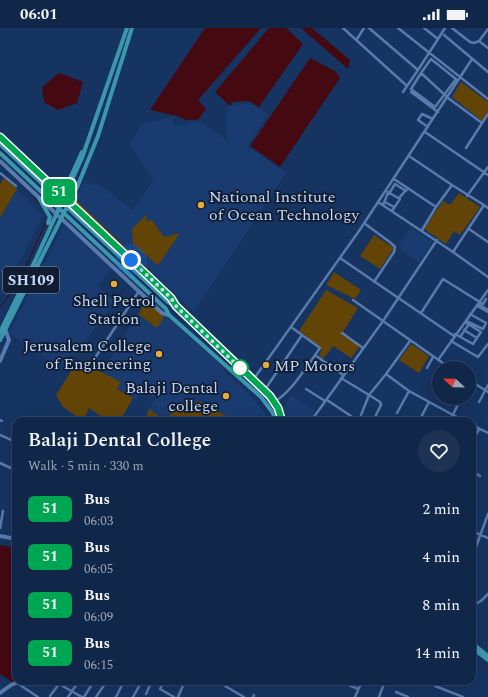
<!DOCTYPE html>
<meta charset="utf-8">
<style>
body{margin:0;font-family:Spectral,serif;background:#1e3353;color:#f1f3f6;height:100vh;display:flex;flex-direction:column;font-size:15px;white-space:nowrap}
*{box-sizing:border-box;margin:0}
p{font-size:13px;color:#9ca5b4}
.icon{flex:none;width:22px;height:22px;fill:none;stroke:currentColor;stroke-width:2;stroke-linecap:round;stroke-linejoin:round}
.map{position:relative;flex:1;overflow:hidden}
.details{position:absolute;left:12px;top:389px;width:464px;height:268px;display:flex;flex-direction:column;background:#102749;border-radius:12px;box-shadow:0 4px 16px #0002,0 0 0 1px #304461}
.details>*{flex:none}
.badge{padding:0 8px;border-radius:6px;font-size:14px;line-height:26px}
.needle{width:26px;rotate:292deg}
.tools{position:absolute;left:432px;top:333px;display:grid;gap:8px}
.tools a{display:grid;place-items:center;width:44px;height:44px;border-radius:50%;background:#102749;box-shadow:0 4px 16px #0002,0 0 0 1px #304461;font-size:20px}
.you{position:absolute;width:20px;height:20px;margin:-10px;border:3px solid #fff;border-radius:50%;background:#1a73e8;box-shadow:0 0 0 6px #1a73e833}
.map>.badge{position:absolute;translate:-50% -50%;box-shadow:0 0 0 2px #fff}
.round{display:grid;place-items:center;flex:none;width:42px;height:42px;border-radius:21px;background:#1e3353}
.headline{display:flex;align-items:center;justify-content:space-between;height:68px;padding:0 16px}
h1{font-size:19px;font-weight:600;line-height:30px}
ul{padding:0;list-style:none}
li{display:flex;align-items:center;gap:12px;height:48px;padding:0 16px}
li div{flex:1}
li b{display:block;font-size:15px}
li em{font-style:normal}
li .badge{min-width:44px;font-weight:700;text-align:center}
.status{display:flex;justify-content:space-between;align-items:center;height:28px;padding:0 20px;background:#102749;direction:ltr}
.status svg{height:11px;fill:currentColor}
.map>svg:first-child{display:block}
</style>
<div class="status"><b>06:01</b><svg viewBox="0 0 49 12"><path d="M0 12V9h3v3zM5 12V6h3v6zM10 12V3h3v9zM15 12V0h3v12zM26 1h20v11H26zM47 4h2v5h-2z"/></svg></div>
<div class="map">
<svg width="488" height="669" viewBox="0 0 488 669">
<rect width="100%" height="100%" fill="#163461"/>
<!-- built -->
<path fill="#193b6f" d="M249,75L268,86L247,118L286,145L194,284L75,171L85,153L95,158L97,155L133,182L153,153L130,116L142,96L172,89L174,98L200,94L227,112V78Z
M17,161L43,187L11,250L0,243V190Z
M64,197L112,240L98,258L116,273L75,327L71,326L59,340L9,305Z
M411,199L432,214L419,234L398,219Z
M138,286L155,298L164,286L224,340L223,342L249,366L266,387L261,393H234L200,371L194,377L186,373L179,377L165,392L149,381L155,371L142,362L136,372L117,361L121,354L102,345Z
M291,367L315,382L308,393H287L283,380Z"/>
<!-- green -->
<path fill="#624407" d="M461,54L488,74V84L482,93L452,69Z
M4,150L17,161L0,190V156Z
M459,165L480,179L460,207L454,203L446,216L424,201L443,173L450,177Z
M75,171L153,246V247L146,244L75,174Z
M146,187L147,193L152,192L164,209L180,205L159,236L155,235L133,216L132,201Z
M374,207L394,220L380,241L360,228Z
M334,244L361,262L355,271L326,257Z
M326,262L358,280L343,304L361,317L351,330L333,318L323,331L319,327L322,321L299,303Z
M146,273L164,289L157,300L138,286Z
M411,316L429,328L419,345L399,332Z
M78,332L121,354L117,361L133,370L120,393H108L89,380L83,393L63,379L56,367Z
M186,373L194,375L200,373L226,388L223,393H145L149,381L165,392L179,377Z"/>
<!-- water -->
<path fill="#450912" d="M205,0H261L198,72L206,81L198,92H186L177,88L150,82Z
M269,0H286L303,16L259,79L249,73L232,74L230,78L215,64Z
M301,0H312L350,32L348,41Z
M310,30L335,43L340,50L280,139L250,118Z
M59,45L83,54L77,75L58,82L44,74L42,59Z
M0,517L16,520V652L12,654L0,646Z"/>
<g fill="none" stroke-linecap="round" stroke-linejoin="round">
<!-- stream -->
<path stroke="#450912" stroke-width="1" d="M34,170L40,176
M0,279L18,256L46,194"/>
<!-- street -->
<path stroke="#597aad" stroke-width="2.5" d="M343,0L407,58L418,42L369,0
M398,0L488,71
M452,0L470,14L474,15L479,13L488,1
M444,7L488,44
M357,11L364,0
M438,11L445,0
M479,13L488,20
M418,42L438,11L424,0
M421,45L431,31L456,51L435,79L411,61L421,45L445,67L448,70L482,95
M403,64L407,58
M411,64L438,84
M428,99L418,92L422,86L433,91
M425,104L488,147
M466,120L488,86
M409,128L452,157
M0,145L16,158
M394,151L436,179L422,202
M386,163L400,171L392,183
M390,164L395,156L406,163
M467,168L488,139
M399,170L408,160
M378,174L453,224
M385,174L394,179
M383,177L388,165
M436,179L452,157L484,177
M488,180L484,177L453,224L488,249
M364,195L391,215L395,219L394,224L374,254
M469,201L488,214
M340,230L454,308
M353,272L450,340
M478,276L488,282
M483,276L486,271
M477,278L488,284
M421,285L443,251L483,276
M466,293L483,301L486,295L470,286
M291,299L302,307
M464,302L477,310
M342,305L363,320
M455,306L473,316L481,304L465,294
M460,309L469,296
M451,313L478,329L488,316
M315,327L343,347
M95,330L139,263
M438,332L488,262
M427,340L433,329
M386,346L410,313
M341,350L369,367L386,346L409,363L464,393
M253,352L359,203L472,31
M469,352L488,364
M306,361L325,373
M264,363L302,307L320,320C310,334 288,369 274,373
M327,372L351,388
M479,374L488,357
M397,385L409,363
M361,387L369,367L380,374L381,377L373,393
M0,392L2,393
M143,393L144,391
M311,393L383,293L437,212
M419,393L429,374
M450,393L461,370
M472,397L488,405
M0,407L16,414
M472,415L479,401
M0,435L15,442L16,439
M472,443L480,448
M0,500L3,483
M472,503L488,510
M13,511L16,488
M472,530L488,486
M472,578L481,573L488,566
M164,653L160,661L174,669
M340,653L358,661
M17,655L38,669
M225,658L244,669
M435,658L463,669
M396,664L408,669
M146,666L152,653
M50,668L59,656L82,669
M68,669L79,653
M84,669L94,653
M96,669L107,653
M116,669L124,653
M133,669L142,653
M178,669L185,653
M253,669L254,667
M355,669L362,653
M379,669L385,653"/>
<!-- secondary -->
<path stroke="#597aad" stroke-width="4" d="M0,109L171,270L175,278
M0,133L162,285L169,287
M0,333L9,312L5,301
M0,508L16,511
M0,665L11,657L21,653"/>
<!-- primary -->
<path stroke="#3c97ae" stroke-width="4" d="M0,116L168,274L175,278L270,369L278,380L282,393
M0,125L166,281L169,287L261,369L273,385L275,393
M43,150C51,155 58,160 67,157L82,124
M39,170L50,189L48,195
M0,304L35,233L82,130L127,0
M0,312L78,157L98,108L132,0
M472,615L488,628
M472,620L488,632"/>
</g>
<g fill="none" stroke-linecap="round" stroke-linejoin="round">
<!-- line casing -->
<g stroke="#fff" stroke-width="9">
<path id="line" d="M0,109L150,250L171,270L176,278L270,368L278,380L282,393"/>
</g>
<!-- line -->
<use href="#line" stroke="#00a651" stroke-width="6"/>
<!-- walk -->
<path stroke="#c8daf7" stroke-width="4" stroke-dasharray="0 7.2" d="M131,232L171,270L176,278L240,340"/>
</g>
<!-- markers -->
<g fill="#e9ab38" stroke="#0f1c31" stroke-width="1.5">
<circle cx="201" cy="177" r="4"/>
<circle cx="114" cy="256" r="4"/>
<circle cx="159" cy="326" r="4"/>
<circle cx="266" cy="337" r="4"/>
<circle cx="226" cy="368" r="4"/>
</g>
<circle fill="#fff" stroke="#00a651" stroke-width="2" cx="240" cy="340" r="8"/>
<g text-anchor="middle" stroke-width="3.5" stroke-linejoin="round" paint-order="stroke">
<!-- shield labels -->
<rect fill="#0f1c31" stroke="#90a1bc" stroke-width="1" x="3" y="239" width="56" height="26" rx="3"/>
<g font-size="15" font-weight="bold" fill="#c8daf7">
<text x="31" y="257">SH109</text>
</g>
<!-- poi labels -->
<g font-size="16" fill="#c8daf7" stroke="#0f1c31" text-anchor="start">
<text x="209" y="174">National Institute<tspan x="209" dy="18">of Ocean Technology</tspan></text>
<text x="114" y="278" text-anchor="middle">Shell Petrol<tspan x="114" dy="18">Station</tspan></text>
<text x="151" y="323" text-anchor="end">Jerusalem College<tspan x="151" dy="18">of Engineering</tspan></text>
<text x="274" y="343">MP Motors</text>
<text x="218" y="365" text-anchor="end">Balaji Dental<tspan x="218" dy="18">college</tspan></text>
</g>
</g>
</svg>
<div class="tools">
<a><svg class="needle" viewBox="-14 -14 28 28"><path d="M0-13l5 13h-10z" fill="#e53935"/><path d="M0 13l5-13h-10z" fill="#9ca5b4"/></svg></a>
</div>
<div class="you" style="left:131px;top:232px"></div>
<b class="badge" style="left:59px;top:164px;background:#00a651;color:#fff">51</b>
<section class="details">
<div class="headline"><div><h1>Balaji Dental College</h1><p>Walk · 5 min · 330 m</p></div><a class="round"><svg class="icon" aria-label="heart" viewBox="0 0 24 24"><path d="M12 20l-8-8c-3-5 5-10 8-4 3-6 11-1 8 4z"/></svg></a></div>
<ul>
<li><span class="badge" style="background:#00a651;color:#fff">51</span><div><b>Bus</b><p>06:03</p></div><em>2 min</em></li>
<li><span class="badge" style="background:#00a651;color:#fff">51</span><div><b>Bus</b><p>06:05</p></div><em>4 min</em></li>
<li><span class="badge" style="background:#00a651;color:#fff">51</span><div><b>Bus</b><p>06:09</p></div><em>8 min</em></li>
<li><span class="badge" style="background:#00a651;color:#fff">51</span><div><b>Bus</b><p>06:15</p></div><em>14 min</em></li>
</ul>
</section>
</div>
